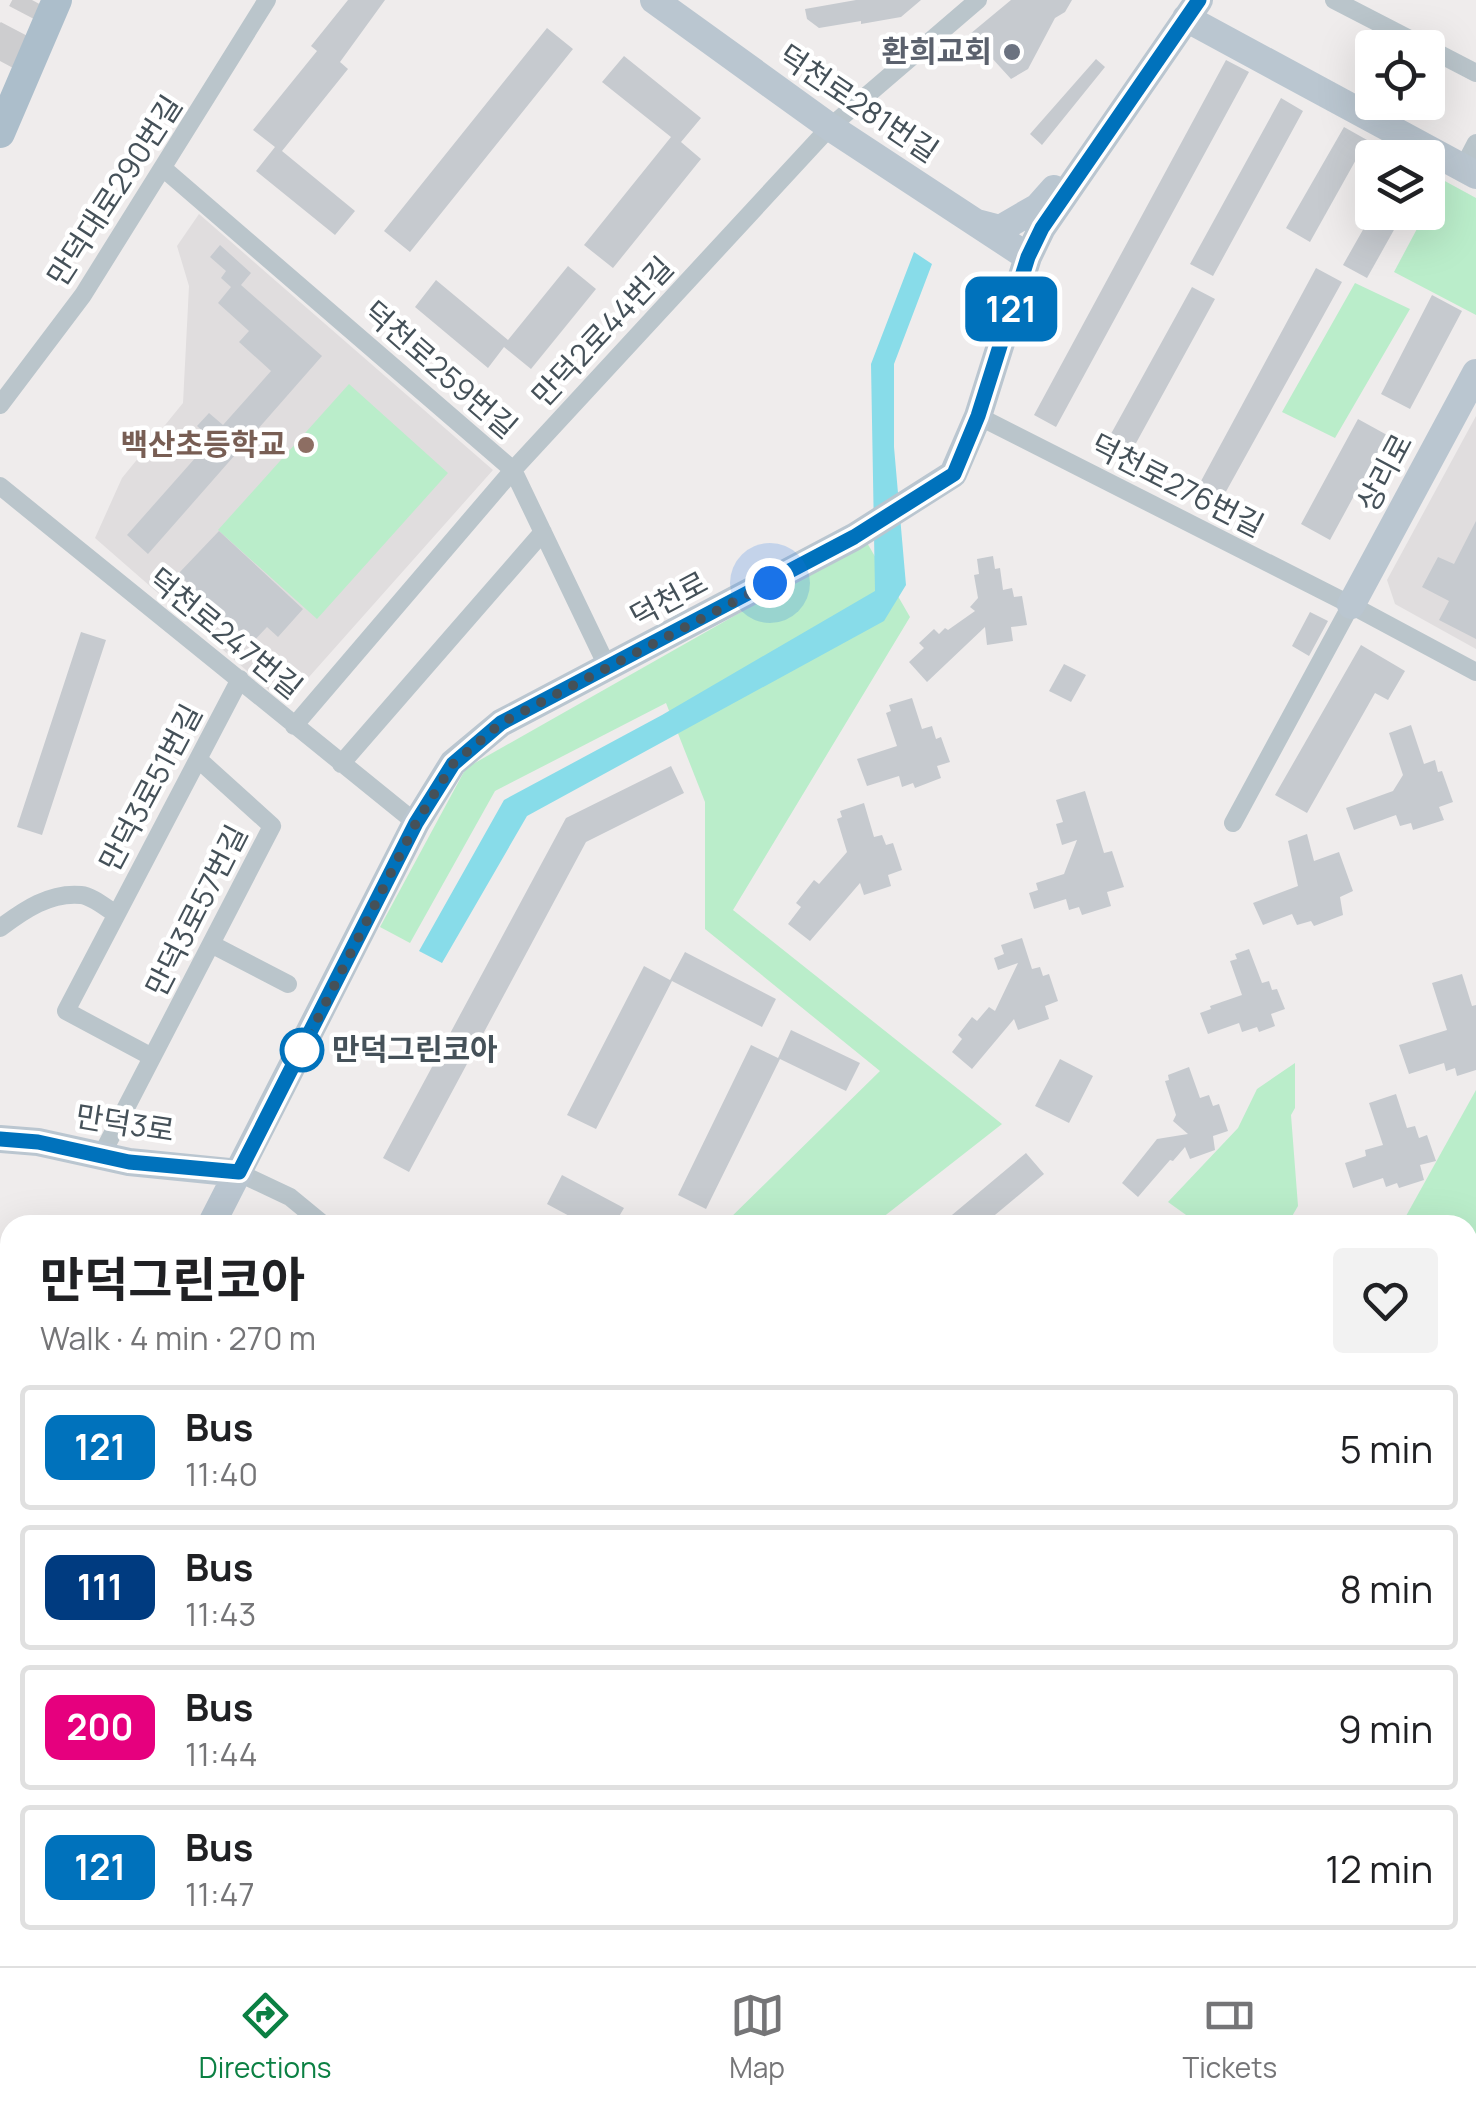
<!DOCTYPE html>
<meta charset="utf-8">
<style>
body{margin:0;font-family:Manrope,"Noto Sans KR",sans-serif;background:#f2f2f2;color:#202124;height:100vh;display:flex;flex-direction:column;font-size:38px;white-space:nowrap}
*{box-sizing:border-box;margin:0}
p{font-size:32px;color:#757577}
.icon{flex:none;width:55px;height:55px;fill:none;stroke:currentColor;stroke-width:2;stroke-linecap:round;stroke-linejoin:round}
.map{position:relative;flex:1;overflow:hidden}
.details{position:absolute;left:0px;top:1215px;width:1478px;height:752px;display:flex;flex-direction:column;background:#fff;border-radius:30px 30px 0 0;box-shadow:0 10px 40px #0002}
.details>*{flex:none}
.badge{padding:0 20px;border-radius:15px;font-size:35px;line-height:65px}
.fabs{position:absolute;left:1355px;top:30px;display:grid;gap:20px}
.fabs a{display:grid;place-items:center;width:90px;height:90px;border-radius:10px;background:#fff;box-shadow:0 10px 40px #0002;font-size:50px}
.you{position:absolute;width:50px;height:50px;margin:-25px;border:8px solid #fff;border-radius:50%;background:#1a73e8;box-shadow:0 0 0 15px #1a73e833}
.map>.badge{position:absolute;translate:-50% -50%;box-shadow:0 0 0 5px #fff}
.round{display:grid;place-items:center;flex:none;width:105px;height:105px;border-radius:10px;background:#f2f2f2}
.headline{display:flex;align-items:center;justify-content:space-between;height:170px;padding:0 40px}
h1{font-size:48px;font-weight:700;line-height:75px}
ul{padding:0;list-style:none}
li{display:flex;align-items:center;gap:30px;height:125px;margin:0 20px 15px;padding:0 20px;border:5px solid #e0e0e0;border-radius:10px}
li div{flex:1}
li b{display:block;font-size:38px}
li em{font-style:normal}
li .badge{min-width:110px;font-weight:700;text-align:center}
.menu{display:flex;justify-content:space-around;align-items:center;height:140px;border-top:2px solid #e0e0e0;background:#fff;font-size:28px;color:#757577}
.menu a{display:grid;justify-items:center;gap:5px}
.menu .on{color:#0b8043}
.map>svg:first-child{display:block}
</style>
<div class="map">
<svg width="1476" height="1966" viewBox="0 0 1476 1966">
<rect width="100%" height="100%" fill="#efecec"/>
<!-- education -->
<path fill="#e0ddde" d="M199,214L493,470L285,704L95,538L122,478L183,403L189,286L177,246Z
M1476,416V649L1395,604L1387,580Z"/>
<!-- green -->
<path fill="#baedca" d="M1443,180L1476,198V315L1394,272Z
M1355,283L1410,309L1335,438L1282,412Z
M349,384L448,473L317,619L218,530Z
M866,541L910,617L733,910L1002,1124L873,1225H723L880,1071L705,929V802L666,703L495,791L410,943L380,927L466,768Z
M1295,1063V1108L1291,1115L1298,1206L1287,1225H1200L1168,1202L1238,1128L1257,1089Z
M1476,1090V1308L1468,1324V1225H1401Z
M1476,1892V1966H1344L1360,1958H1468V1897Z"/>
<!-- water -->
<path fill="#88dce9" d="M914,252L932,264L894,364V447L906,585L884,621L527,816L442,963L419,951L504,800L662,715L875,591L871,364Z"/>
<!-- building -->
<path fill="#c6cacf" d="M348,0H385L340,62L348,69L282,151L355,211L335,235L256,171L275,147L253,130L317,51L311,46Z
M856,0H921L901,17L861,24V21L819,28L807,19L805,9Z
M1011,0H1072L1065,12L1055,18L1028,69L1011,79L970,34Z
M547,28L573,49L410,252L384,231Z
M624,56L701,118L681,142L701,159L613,268L584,245L671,137L602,82Z
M1096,59L1105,67L1042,145L1030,134Z
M1226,60L1249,72L1056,427L1034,415Z
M1281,98L1303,111L1213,276L1190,264Z
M1344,127L1367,140L1310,242L1286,228Z
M1373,212H1404L1367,278L1343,265Z
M220,245L251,273L241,285L322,356L148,554L127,535L212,439L197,426L209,413L223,425L271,371L239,342L249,331L218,303L231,287L221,278L226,271L210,257Z
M568,266L596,289L531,369L504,347L488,368L415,307L436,280L508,340Z
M1316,268L1342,282L1218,506L1194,494Z
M1192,287L1215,299L1124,465L1101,452Z
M1432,295L1462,311L1410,409L1381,394Z
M1358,419L1387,435L1330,540L1301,524Z
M1476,521V639L1439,620L1449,601L1422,587L1438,557L1454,564Z
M219,531L303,609L278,637L267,627L252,643L178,574Z
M993,556L995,569L1000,568L1003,590L1012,588L1014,597L1022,596L1027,625L1011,627L1013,641L987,645L985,627L927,682L909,662L924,648L919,643L934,629L939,634L945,628L948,630L975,611L970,607L978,598L974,575L979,574L977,559Z
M1310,612L1328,621L1309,656L1292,646Z
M81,632L106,640L42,835L17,827Z
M1361,645L1405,671L1388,700L1375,693L1307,813L1275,795Z
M1064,664L1086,675L1071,702L1049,691Z
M912,698L922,729L932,726L936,739L941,737L950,762L937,766L941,778L915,788L913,783L902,787L899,776L867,786L857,759L897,746L886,713L891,711L889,705Z
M1411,725L1424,764L1435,760L1438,772L1442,771L1453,802L1439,807L1444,820L1413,830L1411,823L1400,826L1396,815L1354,830L1346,808L1393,791L1403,775L1389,733Z
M671,766L684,793L586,842L409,1172L383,1158L566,818Z
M1085,791L1104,853L1112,851L1124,887L1107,892L1111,906L1082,915L1079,907L1069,910L1066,899L1034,909L1029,893L1038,890L1036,883L1064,874L1077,840L1062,845L1056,824L1063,822L1056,800Z
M864,803L874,837L882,835L886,845L893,843L902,870L888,875L891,886L864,895L860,883L810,941L788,924L801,907L796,903L814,880L819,884L847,852L837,819L842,817L840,811Z
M1307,834L1314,861L1339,852L1353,891L1340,897L1343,915L1314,926L1311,921L1297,925L1292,914L1263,925L1253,903L1298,886L1288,841Z
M1022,938L1032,969L1040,967L1043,976L1049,974L1058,1001L1045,1006L1049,1019L1018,1030L1014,1019L972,1069L952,1052L962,1039L958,1035L972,1017L977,1021L989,1007L995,1011L1018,963L998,970L994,958L1004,954L1001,945Z
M1249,949L1262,983L1269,981L1272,990L1277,989L1285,1009L1271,1014L1275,1026L1259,1032L1257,1027L1242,1032L1239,1023L1208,1034L1200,1013L1211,1009L1210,1006L1242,995L1230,961L1237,959L1235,954Z
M685,952L776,999L762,1027L672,981L596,1129L567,1115L644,966L670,980Z
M1462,974L1472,1006L1476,1005V1070L1457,1076L1455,1068L1446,1071L1444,1063L1409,1074L1399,1045L1447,1030L1432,983Z
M791,1030L860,1063L846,1091L780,1059L706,1209L678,1195L751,1045L778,1058Z
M1060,1059L1093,1076L1069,1123L1035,1106Z
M1189,1067L1200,1098L1209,1095L1213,1106L1219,1104L1228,1131L1213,1136L1215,1150L1190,1159L1185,1147L1173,1161L1170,1160L1138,1197L1122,1183L1157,1139L1188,1134L1173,1121L1176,1115L1165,1081L1169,1080L1168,1075Z
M1396,1094L1407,1128L1415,1126L1419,1138L1427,1135L1436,1161L1420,1165L1424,1180L1399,1188L1397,1183L1386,1187L1383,1178L1353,1188L1345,1163L1366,1156L1365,1150L1383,1145L1369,1103Z
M1026,1153L1044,1174L983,1225H940Z
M562,1175L624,1208L614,1225H586L547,1204Z"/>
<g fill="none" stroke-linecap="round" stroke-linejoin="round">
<!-- highway-tunnel -->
<path stroke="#cdcdcf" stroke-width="35" stroke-dasharray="35 18" stroke-linecap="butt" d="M0,61L32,0"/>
<!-- street -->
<path stroke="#bac5cb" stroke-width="18" d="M1334,0L1427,48
M1428,48L1476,73
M1463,168L1476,143
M164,169L513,470L608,668
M0,405L83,295L267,0
M978,416L1351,605L1476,672
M0,486L416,823
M294,726L513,470L830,127L978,0
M341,764L543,532
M1233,823L1351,605
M0,928C24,910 50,892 81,895C92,896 106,908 116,914
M211,944L288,984
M152,1057L66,1011L240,679
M101,1156L272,826L198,759
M239,1173L290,1197L324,1225
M0,1317L10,1322"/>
<!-- secondary -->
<path stroke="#bac6d0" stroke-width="28" d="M654,0L830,127L1028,257
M1186,18L1476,175
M977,223L1000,229L1038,207L1054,189
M1351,605L1476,373
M0,1139L38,1142L129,1162L239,1173
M211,1225L416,823L453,763L501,723L854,537L953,474L978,416L1028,257L1042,228L1199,0
M0,1610L10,1595
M1468,1861L1476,1856
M1279,1966L1295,1958"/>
<!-- primary -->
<path stroke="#acbecb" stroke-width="30" d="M0,133L57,0"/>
</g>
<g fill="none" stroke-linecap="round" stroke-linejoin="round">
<!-- line casing -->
<g stroke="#fff" stroke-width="22">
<path id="line" d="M0,1139L38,1142L129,1162L239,1172L416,823L453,764L501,723L854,537L954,474L978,416L1028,257L1042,228L1199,0"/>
</g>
<!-- line -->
<use href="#line" stroke="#0072bc" stroke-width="15"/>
<!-- walk -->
<path stroke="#455159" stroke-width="10" stroke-dasharray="0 18" d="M302,1050L416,823L453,764L501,723L770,583"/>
</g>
<!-- markers -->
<circle fill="#6b7280" stroke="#fff" stroke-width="4" cx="1012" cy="52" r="10"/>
<circle fill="#8d6e63" stroke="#fff" stroke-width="4" cx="306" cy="445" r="10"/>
<circle fill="#fff" stroke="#0072bc" stroke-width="5" cx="302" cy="1050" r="20"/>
<g text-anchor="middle" stroke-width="9" stroke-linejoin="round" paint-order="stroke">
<!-- worship labels -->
<g font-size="30" font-weight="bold" fill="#5b616d" stroke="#fff" text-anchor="end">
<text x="992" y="62">환희교회</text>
</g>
<!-- street labels -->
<g font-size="30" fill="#455159" stroke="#fff">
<text transform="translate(858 104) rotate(34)" y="10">덕천로281번길</text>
<text transform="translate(115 191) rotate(-57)" y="10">만덕대로290번길</text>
<text transform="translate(603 332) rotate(-47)" y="10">만덕2로44번길</text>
<text transform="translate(440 370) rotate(41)" y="10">덕천로259번길</text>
<text transform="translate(1385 473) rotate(-62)" y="10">상리로</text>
<text transform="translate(1177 486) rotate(27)" y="10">덕천로276번길</text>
<text transform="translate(669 600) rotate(-28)" y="10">덕천로</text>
<text transform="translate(225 634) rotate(39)" y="10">덕천로247번길</text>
<text transform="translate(151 788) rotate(-62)" y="10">만덕3로51번길</text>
<text transform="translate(197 911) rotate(-63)" y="10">만덕3로57번길</text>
<text transform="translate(125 1124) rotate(9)" y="10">만덕3로</text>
</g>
<!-- education labels -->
<g font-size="30" font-weight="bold" fill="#785e54" stroke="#fff" text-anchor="end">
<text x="286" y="455">백산초등학교</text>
</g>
<!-- stop labels -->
<g font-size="30" font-weight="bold" fill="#455159" stroke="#fff" text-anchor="start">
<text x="332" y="1060">만덕그린코아</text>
</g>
</g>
</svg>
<div class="fabs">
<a><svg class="icon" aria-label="locate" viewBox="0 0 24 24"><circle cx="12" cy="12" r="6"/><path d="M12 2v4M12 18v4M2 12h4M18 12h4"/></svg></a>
<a><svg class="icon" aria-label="layers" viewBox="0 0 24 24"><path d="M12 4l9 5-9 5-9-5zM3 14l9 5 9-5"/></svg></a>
</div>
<div class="you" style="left:770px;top:583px"></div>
<b class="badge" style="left:1011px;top:309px;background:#0072bc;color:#fff">121</b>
<section class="details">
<div class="headline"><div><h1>만덕그린코아</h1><p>Walk · 4 min · 270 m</p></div><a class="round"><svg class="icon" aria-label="heart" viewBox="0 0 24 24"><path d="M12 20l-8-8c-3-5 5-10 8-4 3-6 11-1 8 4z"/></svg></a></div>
<ul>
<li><span class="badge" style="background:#0072bc;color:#fff">121</span><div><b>Bus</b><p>11:40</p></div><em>5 min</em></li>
<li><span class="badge" style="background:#003b80;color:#fff">111</span><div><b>Bus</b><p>11:43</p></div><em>8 min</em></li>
<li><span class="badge" style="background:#e6007e;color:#fff">200</span><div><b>Bus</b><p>11:44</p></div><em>9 min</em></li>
<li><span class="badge" style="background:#0072bc;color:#fff">121</span><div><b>Bus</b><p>11:47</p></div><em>12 min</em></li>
</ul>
</section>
</div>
<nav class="menu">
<a class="on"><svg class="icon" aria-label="directions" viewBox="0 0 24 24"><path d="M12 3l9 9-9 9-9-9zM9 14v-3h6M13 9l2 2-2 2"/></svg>Directions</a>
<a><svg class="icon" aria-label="map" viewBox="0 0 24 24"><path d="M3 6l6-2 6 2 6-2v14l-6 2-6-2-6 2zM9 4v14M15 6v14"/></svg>Map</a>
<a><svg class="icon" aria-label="tickets" viewBox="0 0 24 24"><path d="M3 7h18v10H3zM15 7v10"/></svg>Tickets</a>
</nav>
